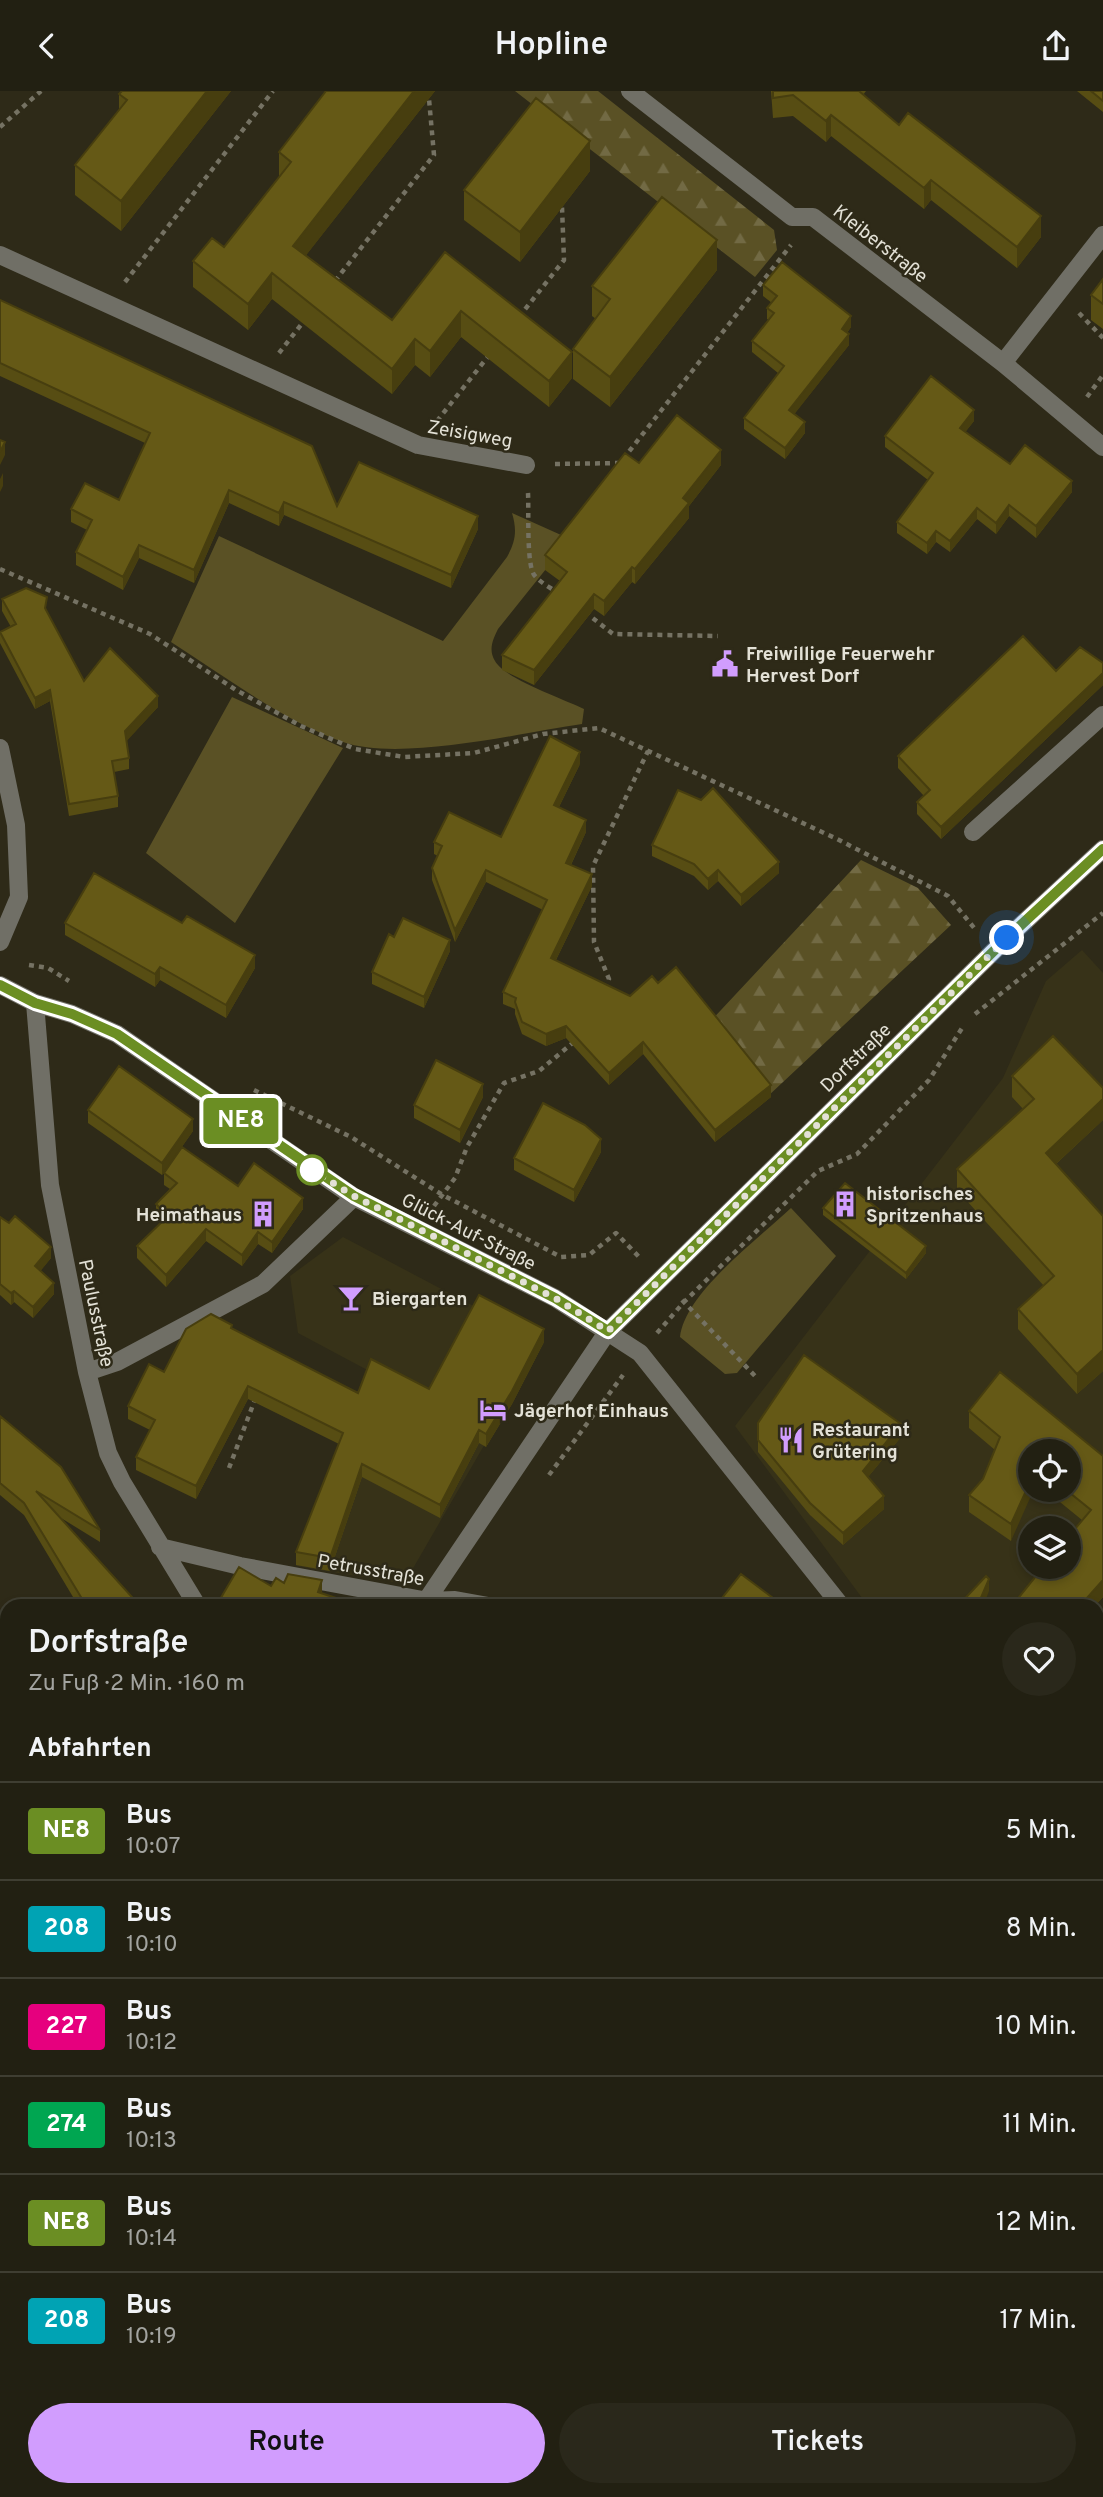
<!DOCTYPE html>
<html lang="de">
<meta charset="utf-8">
<style>
body{margin:0;font-family:Overpass,sans-serif;background:#2a281b;color:#f1f3f6;height:100vh;display:flex;flex-direction:column;font-size:26px;white-space:nowrap}
*{box-sizing:border-box;margin:0}
p{font-size:23px;color:#a2a39f}
.icon{flex:none;width:38px;height:38px;fill:none;stroke:currentColor;stroke-width:2;stroke-linecap:round;stroke-linejoin:round}
.map{position:relative;flex:1;overflow:hidden}
.details{position:absolute;left:0px;top:1508px;width:1104px;height:898px;display:flex;flex-direction:column;background:#222012;border-radius:21px 21px 0 0;box-shadow:0 4px 10px #0003,0 0 0 2px #3f3e32}
.details>*{flex:none}
.badge{padding:0 14px;border-radius:5px;font-size:24px;line-height:46px}
.buttons{position:absolute;left:1018px;top:1348px;display:grid;gap:14px}
.buttons a{display:grid;place-items:center;width:63px;height:63px;border-radius:50%;background:#222012;box-shadow:0 4px 10px #0003,0 0 0 2px #3f3e32;font-size:35px}
.you{position:absolute;width:35px;height:35px;margin:-18px;border:5px solid #fff;border-radius:50%;background:#1a73e8;box-shadow:0 0 0 10px #1a73e833}
.map>.badge{position:absolute;translate:-50% -50%;box-shadow:0 0 0 4px #fff}
h2{padding:0 28px;font-size:26px;line-height:63px}
.round{display:grid;place-items:center;flex:none;width:74px;height:74px;border-radius:37px;background:#2a281b}
.headline{display:flex;align-items:center;justify-content:space-between;height:119px;padding:0 28px}
h1{font-size:33px;font-weight:600;line-height:52px}
.primary-button{display:flex;gap:14px;margin-top:auto;padding:14px 28px}
.primary-button a{flex:1;height:80px;border-radius:42px;background:#d19dfe;color:#111;font-size:28px;font-weight:600;line-height:80px;text-align:center}
.primary-button a+a{background:#2a281b;color:#f1f3f6}
ul{padding:0;list-style:none}
li{display:flex;align-items:center;gap:21px;height:98px;padding:0 28px;border-top:2px solid #3f3e32}
li div{flex:1}
li b{display:block;font-size:26px}
li em{font-style:normal}
li .badge{min-width:77px;font-weight:700;text-align:center}
header{display:flex;justify-content:space-between;align-items:center;height:91px;padding:0 28px;background:#222012;font-size:32px;font-weight:600}
.map>svg:first-child{display:block}
</style>
<header><svg class="icon" aria-label="back" viewBox="0 0 24 24"><path d="M15 5l-7 7 7 7"/></svg>Hopline<svg class="icon" aria-label="share" viewBox="0 0 24 24"><path d="M12 15V3M7 8l5-5 5 5M5 13v7h14v-7"/></svg></header>
<div class="map">
<svg width="1103" height="2406" viewBox="0 0 1103 2406">
<defs>
<pattern id="industrial-furrows" width="10" height="10" patternUnits="userSpaceOnUse" patternTransform="scale(1.75)"><rect width="10" height="10" fill="#373218"/><path d="M-1 1l2-2M0 10L10 0M9 11l2-2" fill="none" stroke="#4a462e"/></pattern>
<pattern id="forest-firs" width="22" height="20" patternUnits="userSpaceOnUse" patternTransform="scale(1.75)"><rect width="22" height="20" fill="#5a5125"/><path d="M5 1l3.5 6h-7zM16 11l3.5 6h-7z" fill="#726a44"/></pattern>
</defs>
<rect width="100%" height="100%" fill="#2e2a18"/>
<!-- built -->
<path fill="#373218" fill-rule="evenodd" d="M1082,859L1103,882V1446L1069,1462V1437H1031V1475H1058L1025,1515H868L735,1335L1003,987L1046,890ZM1031,1360H1069V1398H1031Z
M343,1146L534,1247L538,1261L404,1493L296,1475L371,1281L298,1242L290,1185Z"/>
<!-- industrial -->
<path fill="url(#industrial-furrows)" d="M1097,1981H1103V2406H1016L1007,2399H1097Z"/>
<!-- green -->
<path fill="#5a5125" d="M512,422L570,448L498,538C493,548 488,559 495,570C505,588 564,608 584,618L582,633C520,642 400,671 343,651C282,629 226,586 171,551L219,445L443,550L507,466C516,450 517,439 512,422Z
M232,606L343,657L235,832L146,762Z
M791,1117L836,1165L737,1282L725,1283L680,1246C685,1202 758,1148 791,1117Z
M0,1782L7,1796V1847L0,1853Z
M7,2037V2370L0,2368V2043Z
M78,2399H915L917,2406H74Z"/>
<!-- forest -->
<path fill="url(#forest-firs)" d="M515,0H598L774,139L777,159L755,186Z
M861,769L918,797L951,834L767,1006L707,934Z
M0,1583L7,1589V1779L4,1785L0,1782Z
M0,2368L7,2370V2399H78L74,2406H0Z"/>
<g fill="none" stroke-linecap="round" stroke-linejoin="round">
<!-- path -->
<path stroke="#757263" stroke-width="4.5" stroke-dasharray="5 5" stroke-linecap="butt" d="M0,36L41,0
M335,190L434,64L429,8
M125,191L273,0
M1079,222L1103,247
M519,226L564,169L562,116
M279,262L304,230
M1087,306L1103,284
M437,330L490,263
M555,373L620,372L791,154
M528,402C529,418 526,477 535,485C541,492 551,497 558,502
M0,478L150,543L236,599L301,635L355,658L404,666L474,662L543,643L599,637L837,748L948,805L975,838
M585,521L613,543L718,545
M29,874L48,877L69,890
M605,898L609,888L594,851L593,775L648,660
M975,923L1103,822
M254,999L351,1046L441,1103L561,1166L589,1164L616,1142L641,1168
M434,1115L455,1087L467,1056L504,992L539,980L575,950
M682,1209L757,1287
M657,1242L684,1211L818,1080L857,1063L929,989L964,934
M229,1377L256,1306
M549,1384L623,1284
M1097,1832H1103
M0,1870L7,1864"/>
<!-- minor -->
<path stroke="#706f66" stroke-width="18" d="M630,0L792,126H813L1003,272L1103,356
M0,164L418,354L526,374
M1003,272L1103,144
M0,657L16,734L19,806L0,851
M973,741L1103,624
M0,894L35,912L72,923L117,943L354,1106L555,1207L640,1262L842,1516
M35,912L50,1094L87,1281L108,1362L122,1391L198,1516
M87,1281L117,1271L263,1193L354,1106
M160,1456L240,1475L428,1510L455,1509L494,1516
M422,1516L608,1240L1007,847L1103,758
M1097,1603L1103,1596
M1097,1740L1103,1743
M0,1912L7,1906"/>
</g>
<!-- wall -->
<path fill="#574d13" d="M122,0H231L121,140L75,104V74L119,19V3Z
M326,0H435L306,164L392,229L445,161L572,287L549,316L461,246L430,286L415,274L392,303L272,208L248,239L193,196V170L224,156L279,86V61Z
M771,0H866L863,4L899,34L1041,146L1017,177L931,109L924,118L831,45L826,51L793,25L773,27Z
M1077,0H1103V21Z
M590,80L520,171L464,129V99Z
M717,179L610,316L573,288V258L596,228L592,225V195Z
M1103,188V238L1091,229V204Z
M763,194L851,236L847,242L849,254L794,323L805,342L785,368L744,338V327L778,282L752,261V250L769,229L767,228V217L772,212L763,205Z
M0,209L337,415L478,438L451,497L284,424L279,435L229,412L194,492L139,467L123,499L76,474V461L87,439L71,431V418L119,409L145,352L0,285Z
M974,330L965,341L1010,373L1072,401L1036,447L1009,425L996,443L977,428L950,461L936,451L927,463L897,442V431L928,389L885,356V345Z
M639,372L721,374L689,415V427L635,493L632,491L604,525L594,518L534,594L502,579V564L560,490L545,479V464Z
M2,508L46,519L84,590L158,616L126,650L129,667V678L114,681L118,705V716L69,725L50,610L35,618L0,552V541L11,536L2,520Z
M1103,572V594L941,748L917,723V711L924,705L898,677V665L1056,580Z
M580,673L559,716L586,741L571,774L592,795L556,869L771,1006L715,1051L643,963L609,994L566,947L546,955L522,943L515,923V918L503,913V901L543,819L486,791L455,851L432,789V777L438,765L434,763V751L501,746Z
M652,754L779,782L741,815L718,790L708,799L694,785L652,765Z
M65,832L255,877L226,927L160,889L155,896L65,844Z
M394,846L450,860L424,917L372,893V881Z
M1012,985L1103,997V1029L1056,1073L1103,1125V1280L1077,1303L1018,1238V1218L1044,1195L957,1099V1078L1023,1018L1012,1006Z
M483,1006L460,1052L414,1027V1014Z
M88,1019L193,1040L162,1084L88,1032Z
M601,1061L574,1111L514,1079V1067Z
M164,1082L238,1095L303,1118L272,1162L258,1153L242,1175L206,1150L166,1196L137,1167V1155L162,1131L156,1125V1113L170,1098L164,1094Z
M823,1117L926,1162L906,1188L823,1124Z
M0,1126L51,1167L40,1180L54,1203L33,1227L14,1211L11,1214L0,1204Z
M232,1238L358,1302L429,1298L544,1251L512,1313L486,1356L479,1352L440,1427L362,1386L330,1480L296,1474V1461L339,1353L248,1308L196,1408L136,1379V1366L150,1339L128,1328V1315L164,1281Z
M969,1320L1103,1365V1506L1094,1516L1082,1429L1044,1398H1069L1031,1360L1011,1450L969,1421V1404L983,1388L995,1359L969,1337Z
M0,1325L100,1439V1451L61,1427L141,1516H79L24,1424L0,1404Z
M758,1332L901,1346L868,1386L884,1418L843,1454L810,1424L758,1361Z
M284,1492L322,1503L351,1516H219V1510Z
M1103,1623V1697L1097,1693V1632Z"/>
<!-- shaded-wall -->
<path fill="#473e0f" d="M207,0H231L121,140V110Z
M414,0H435L293,181V155Z
M831,24V45L826,51V30Z
M590,50V80L520,171V141Z
M931,89V109L924,118V97Z
M1041,125V146L1017,177V156Z
M717,149V179L610,316V286Z
M272,182V208L248,239V213Z
M461,220V246L430,286V260Z
M851,225V236L842,249V238Z
M849,243V254L789,330V319Z
M415,248V274L392,303V278Z
M572,261V287L549,316V290Z
M974,319V330L960,348V337Z
M805,331V342L785,368V357Z
M5,351V364L0,374V361Z
M721,359V374L689,415V427L635,493V478L683,407Z
M3,382V395L0,401V388Z
M1072,390V401L1036,447V435Z
M229,399V412L194,492V479Z
M284,411V424L279,435V422Z
M1009,414V425L996,443V432Z
M977,417V428L950,461V450Z
M478,425V438L451,497V484Z
M936,440V451L927,463V452Z
M139,454V467L123,499V486Z
M632,476V491L604,525V510Z
M594,503V518L534,594V579Z
M1103,582V594L941,748V736Z
M50,599V610L35,618V607Z
M158,605V616L125,652V640Z
M580,661V673L554,726V714Z
M586,729V741L566,784V772Z
M779,771V782L741,815V804Z
M486,779V791L455,851V839Z
M718,779V790L708,799V788Z
M592,783V795L551,879V867Z
M450,849V860L424,917V906Z
M255,864V877L226,927V914Z
M160,876V889L155,896V883Z
M566,935V947L546,955V943Z
M643,951V963L609,994V982Z
M483,993V1006L460,1052V1039Z
M771,994V1006L715,1051V1039Z
M1103,1008V1029L1046,1082V1062Z
M193,1028V1040L162,1084V1072Z
M601,1048V1061L574,1111V1099Z
M303,1107V1118L272,1162V1151Z
M206,1138V1150L166,1196V1184Z
M258,1141V1153L242,1175V1164Z
M926,1155V1162L906,1188V1182Z
M51,1156V1167L35,1187V1175Z
M54,1192V1203L33,1227V1216Z
M14,1200V1211L11,1214V1202Z
M544,1238V1251L512,1313L486,1356V1343Z
M1103,1259V1280L1077,1303V1283Z
M248,1295V1308L196,1408V1395Z
M901,1333V1346L863,1392V1380Z
M479,1339V1352L440,1427V1414Z
M362,1373V1386L330,1480V1467Z
M1031,1389V1398H1034L1011,1450V1433Z
M884,1405V1418L843,1454V1442Z
M989,1488V1500L983,1516H977Z
M322,1489V1502L318,1514V1501Z
M1103,1489V1506L1094,1516H1079Z
M1103,1796V1807L1098,1816V1805Z
M1103,2025V2045L1097,2070V2051Z"/>
<!-- building -->
<path fill="#655916" stroke="#473e0f" stroke-width="2" d="M122,0H207L121,110L75,74L127,9L119,3Z
M326,0H414L293,155L392,229L445,161L572,261L549,290L461,220L430,260L415,248L392,278L272,182L248,213L193,170L212,147L224,156L291,71L279,61Z
M773,0H859L899,34L908,22L1041,125L1017,156L931,89L924,97L831,24L826,30L793,4L773,7Z
M1091,0H1103V10Z
M536,7L590,50L520,141L464,99Z
M662,106L717,149L610,286L573,258L610,208L592,195Z
M782,171L851,225L842,238L849,243L789,319L805,331L785,357L744,327L784,275L752,250L774,222L767,217L777,205L763,194Z
M1103,188V213L1091,204Z
M0,209L312,355L337,415L359,371L478,425L451,484L284,411L279,422L229,399L194,479L139,454L123,486L76,461L92,429L71,418L85,392L119,409L150,342L0,272Z
M931,285L974,319L960,337L1010,373L1025,354L1072,390L1036,435L1009,414L996,432L977,417L950,450L936,440L927,452L897,431L933,382L885,345Z
M677,324L721,359L683,407L689,412L635,478L632,476L604,510L594,503L534,579L502,564L567,481L545,464L625,362L639,372Z
M0,349L5,351L0,361Z
M26,497L47,506L45,517L84,590L110,557L158,605L125,640L129,667L112,670L118,705L69,713L50,599L35,607L0,541L16,533L2,508Z
M1023,545L1056,580L1080,556L1103,572V582L941,736L917,711L930,699L898,665Z
M550,645L580,661L554,714L586,729L566,772L592,783L551,867L630,905L652,885L658,892L676,876L771,994L715,1039L643,951L609,982L566,935L546,943L522,931L515,911L516,907L503,901L547,809L486,779L455,839L432,777L442,755L434,751L449,721L501,746Z
M713,697L779,771L741,804L718,779L708,788L694,773L652,754L678,699L701,709Z
M94,782L182,832L187,825L255,864L226,914L160,876L155,883L65,832Z
M403,827L450,849L424,906L372,881L389,843L394,846Z
M1053,945L1103,997V1008L1046,1062L1103,1125V1259L1077,1283L1018,1218L1054,1185L957,1078L1034,1008L1012,985Z
M436,969L483,993L460,1039L414,1014Z
M119,975L193,1028L162,1072L88,1019Z
M543,1012L585,1034L601,1048L574,1099L514,1067Z
M182,1056L238,1095L254,1072L303,1107L272,1151L258,1141L242,1164L206,1138L166,1184L137,1155L168,1125L156,1113L177,1092L164,1082Z
M845,1092L926,1155L906,1182L823,1117Z
M15,1125L51,1156L35,1175L54,1192L33,1216L14,1200L11,1202L0,1193V1126L9,1132Z
M479,1204L544,1238L512,1300L486,1343L479,1339L440,1414L362,1373L330,1467L296,1461L343,1342L248,1295L196,1395L136,1366L155,1329L128,1315L149,1273L164,1281L186,1238L211,1223L232,1234L231,1237L358,1302L371,1268L429,1298Z
M804,1264L901,1333L863,1380L884,1405L843,1442L810,1412L758,1349V1332Z
M1000,1281L1103,1365V1489L1079,1516H1011L1044,1475H1069V1445L1091,1419L1065,1398H1069V1360H1031V1389L1011,1433L969,1404L983,1388L1000,1346L969,1320Z
M0,1325L61,1376L100,1439L36,1400L141,1516H87L24,1412L0,1392Z
M239,1476L271,1495L276,1487L284,1492L288,1483L322,1489L318,1501L351,1512L350,1516H228L219,1510Z
M741,1483L785,1516H724L719,1511Z
M986,1485L989,1488L977,1516H957Z
M1103,1623V1685L1097,1681V1632Z
M1097,1742L1102,1744L1099,1748L1103,1750V1796L1098,1805H1097Z
M1097,1962L1103,1963V2025L1097,2051Z"/>
<g fill="none" stroke-linecap="round" stroke-linejoin="round">
<!-- line casing -->
<g stroke="#fff" stroke-width="16">
<path id="line" d="M0,894L35,912L72,923L117,943L354,1105L555,1207L608,1240L1007,847L1103,758"/>
</g>
<!-- line -->
<use href="#line" stroke="#6b8e23" stroke-width="10"/>
<!-- walk -->
<path stroke="#e3e1d6" stroke-width="7" stroke-dasharray="0 12.6" d="M312,1079L354,1105L555,1207L608,1240L1007,847"/>
</g>
<!-- icons -->
<defs>
<g id="civic-bare" transform="scale(2.1)"><path d="M-.6-6.5H3V-4.5H.6V-3L4-1V1h2V6H-6V1h2V-1L-.6-3ZM-1.2 2.5V6h2.4V2.5Z" fill="#d19dfe" stroke="#2e2a18" stroke-width="2.5" paint-order="stroke"/></g>
<g id="building-bare" transform="scale(2.1)"><path d="M-4-6H4V6H1V3H-1V6H-4ZM-2.5-4.3h1.7v1.8h-1.7ZM.8-4.3h1.7v1.8H.8ZM-2.5-1h1.7V.8h-1.7ZM.8-1h1.7V.8H.8Z" fill="#d19dfe" stroke="#2e2a18" stroke-width="2.5" paint-order="stroke"/></g>
<g id="bar-bare" transform="scale(2.1)"><path d="M-6-5H6L.8 .8V4.5H3.5V6h-7V4.5H-.8V.8Z" fill="#d19dfe" stroke="#2e2a18" stroke-width="2.5" paint-order="stroke"/></g>
<g id="hotel-bare" transform="scale(2.1)"><path d="M-6-4.5h1.5V1H6V5H4.5V3h-9V5H-6ZM-4 0a1.8 1.8 0 1 1 3.6 0ZM.5 0V-2.5h3Q6-2.5 6 0Z" fill="#d19dfe" stroke="#2e2a18" stroke-width="2.5" paint-order="stroke"/></g>
<g id="restaurant-bare" transform="scale(2.1)"><path d="M-5-6h1v4h1v-4h1v4h1v-4h1v5L-1.5 .5V6h-2V.5L-5-1ZM5-6V6H3V1.5H1.5Q1.5-4 5-6Z" fill="#d19dfe" stroke="#2e2a18" stroke-width="2.5" paint-order="stroke"/></g>
</defs>
<g fill-rule="evenodd">
<use href="#civic-bare" x="725" y="573"/>
<use href="#building-bare" x="845" y="1113"/>
<use href="#building-bare" x="263" y="1123"/>
<use href="#bar-bare" x="351" y="1207"/>
<use href="#hotel-bare" x="493" y="1319"/>
<use href="#restaurant-bare" x="791" y="1349"/>
</g>
<!-- markers -->
<circle fill="#fff" stroke="#6b8e23" stroke-width="3.5" cx="312" cy="1079" r="14"/>
<g text-anchor="middle" stroke-width="5" stroke-linejoin="round" paint-order="stroke">
<!-- street labels -->
<g font-size="19" fill="#e3e1d6" stroke="#2e2a18">
<text transform="translate(881 152) rotate(38)" y="7">Kleiberstraße</text>
<text transform="translate(470 342) rotate(10)" y="7">Zeisigweg</text>
<text transform="translate(855 966) rotate(-44)" y="7">Dorfstraße</text>
<text transform="translate(469 1140) rotate(27)" y="7">Glück-Auf-Straße</text>
<text transform="translate(97 1222) rotate(78)" y="7">Paulusstraße</text>
<text transform="translate(371 1478) rotate(10)" y="7">Petrusstraße</text>
</g>
<!-- poi labels -->
<g font-size="19" font-weight="bold" fill="#e3e1d6" stroke="#2e2a18" text-anchor="start">
<text x="746" y="569">Freiwillige Feuerwehr<tspan x="746" dy="22">Hervest Dorf</tspan></text>
<text x="866" y="1109">historisches<tspan x="866" dy="22">Spritzenhaus</tspan></text>
<text x="242" y="1130" text-anchor="end">Heimathaus</text>
<text x="372" y="1214">Biergarten</text>
<text x="514" y="1326">Jägerhof Einhaus</text>
<text x="812" y="1345">Restaurant<tspan x="812" dy="22">Grütering</tspan></text>
</g>
</g>
</svg>
<div class="buttons">
<a><svg class="icon" aria-label="locate" viewBox="0 0 24 24"><circle cx="12" cy="12" r="6"/><path d="M12 2v4M12 18v4M2 12h4M18 12h4"/></svg></a>
<a><svg class="icon" aria-label="layers" viewBox="0 0 24 24"><path d="M12 4l9 5-9 5-9-5zM3 14l9 5 9-5"/></svg></a>
</div>
<div class="you" style="left:1007px;top:847px"></div>
<b class="badge" style="left:241px;top:1030px;background:#6b8e23;color:#fff">NE8</b>
<section class="details">
<div class="headline"><div><h1>Dorfstraße</h1><p>Zu Fuß · 2 Min. · 160 m</p></div><a class="round"><svg class="icon" aria-label="heart" viewBox="0 0 24 24"><path d="M12 20l-8-8c-3-5 5-10 8-4 3-6 11-1 8 4z"/></svg></a></div>
<h2>Abfahrten</h2>
<ul>
<li><span class="badge" style="background:#6b8e23;color:#fff">NE8</span><div><b>Bus</b><p>10:07</p></div><em>5 Min.</em></li>
<li><span class="badge" style="background:#00a3b4;color:#fff">208</span><div><b>Bus</b><p>10:10</p></div><em>8 Min.</em></li>
<li><span class="badge" style="background:#e6007e;color:#fff">227</span><div><b>Bus</b><p>10:12</p></div><em>10 Min.</em></li>
<li><span class="badge" style="background:#00a651;color:#fff">274</span><div><b>Bus</b><p>10:13</p></div><em>11 Min.</em></li>
<li><span class="badge" style="background:#6b8e23;color:#fff">NE8</span><div><b>Bus</b><p>10:14</p></div><em>12 Min.</em></li>
<li><span class="badge" style="background:#00a3b4;color:#fff">208</span><div><b>Bus</b><p>10:19</p></div><em>17 Min.</em></li>
</ul>
<div class="primary-button"><a>Route</a><a>Tickets</a></div>
</section>
</div>
